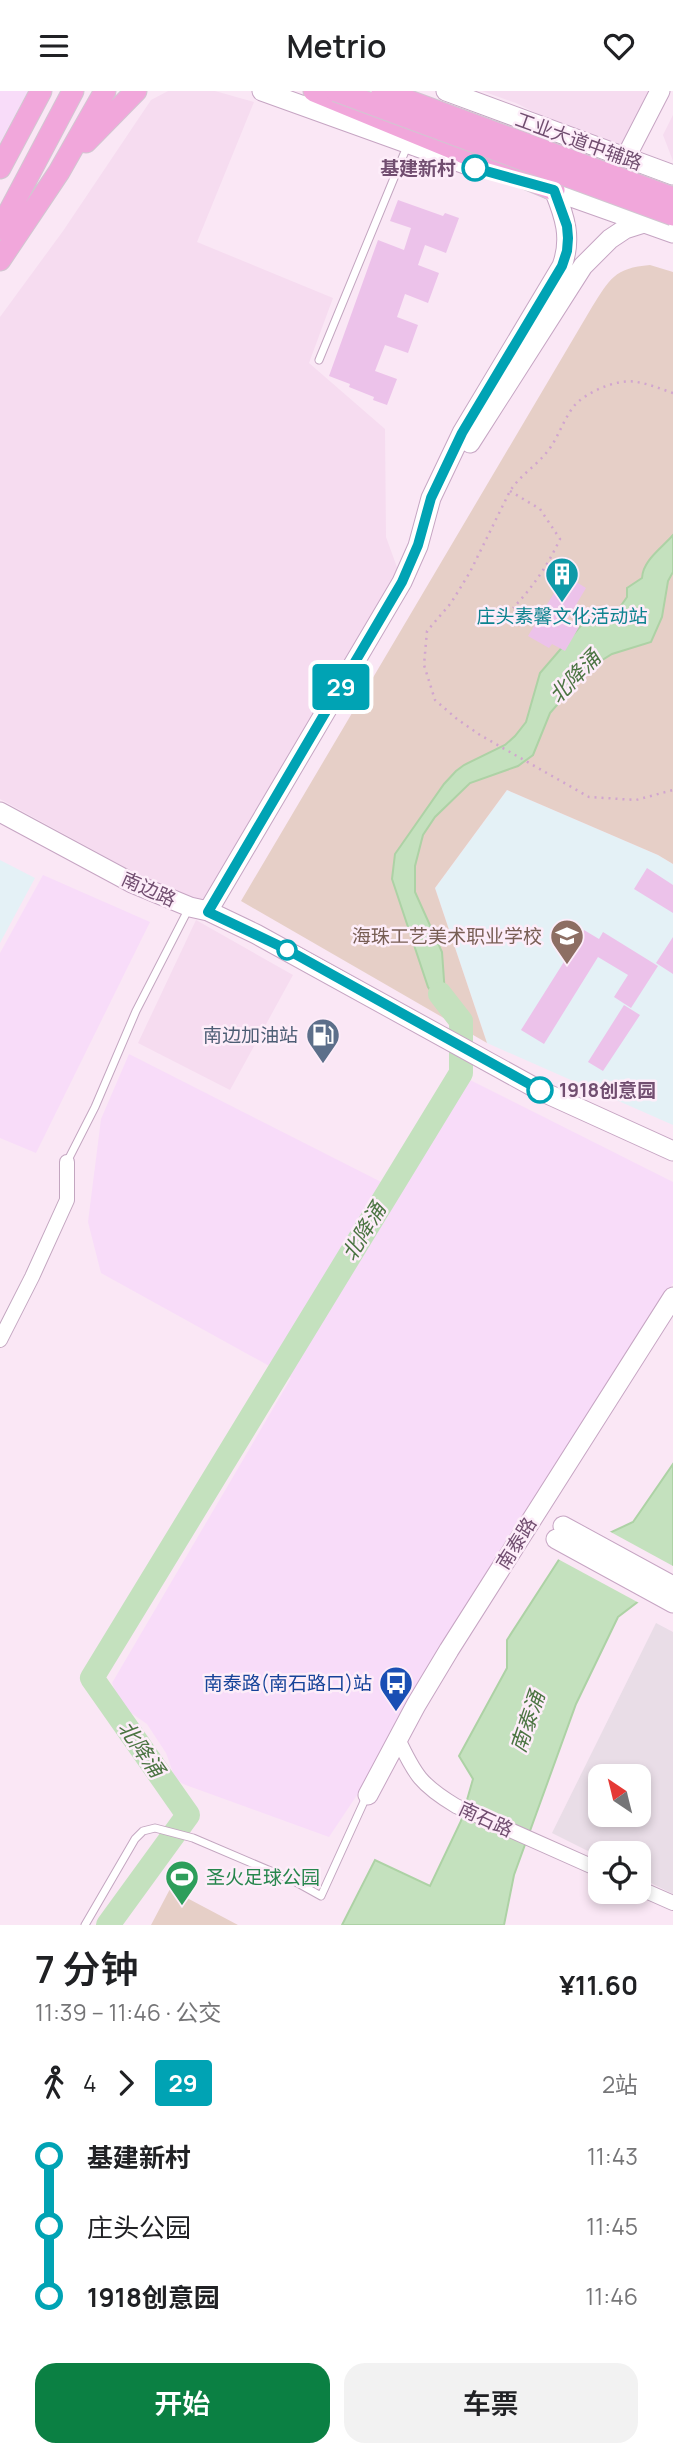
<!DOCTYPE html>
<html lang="zh">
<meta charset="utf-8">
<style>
body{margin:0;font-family:Manrope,"Noto Sans SC",sans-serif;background:#f2f2f2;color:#202124;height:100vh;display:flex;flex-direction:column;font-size:26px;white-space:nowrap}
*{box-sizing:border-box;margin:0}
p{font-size:23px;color:#757577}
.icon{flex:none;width:38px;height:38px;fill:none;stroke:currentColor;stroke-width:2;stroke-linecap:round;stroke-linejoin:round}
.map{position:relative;height:1834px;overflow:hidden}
.panel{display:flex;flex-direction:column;background:#fff;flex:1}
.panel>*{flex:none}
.badge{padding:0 14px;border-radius:5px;font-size:24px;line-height:46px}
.needle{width:46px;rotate:325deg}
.tools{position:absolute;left:588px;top:1673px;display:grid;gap:14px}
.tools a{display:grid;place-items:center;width:63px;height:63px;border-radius:14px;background:#fff;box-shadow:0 4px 10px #0003;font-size:35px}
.map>.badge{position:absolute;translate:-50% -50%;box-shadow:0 0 0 4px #fff}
.legs{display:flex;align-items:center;gap:10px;height:77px;padding:0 35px;font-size:23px}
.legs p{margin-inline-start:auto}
.headline{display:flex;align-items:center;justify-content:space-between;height:119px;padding:0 35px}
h1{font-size:38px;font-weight:600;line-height:52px}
.cta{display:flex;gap:14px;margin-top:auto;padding:14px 35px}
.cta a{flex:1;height:80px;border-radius:21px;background:#0b8043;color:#fff;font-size:28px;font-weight:600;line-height:80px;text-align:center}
.cta a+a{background:#f2f2f2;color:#202124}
ul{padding:0 35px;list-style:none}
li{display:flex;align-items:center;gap:24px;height:70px;font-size:26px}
li i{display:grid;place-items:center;width:10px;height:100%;margin:0 9px;background:currentColor}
li i::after{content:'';width:18px;height:18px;margin:-9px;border:5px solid;border-radius:50%;background:#fff}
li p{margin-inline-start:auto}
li:first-child i{background:linear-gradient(#0000 50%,currentColor 0)}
li:last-child i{background:linear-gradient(currentColor 50%,#0000 0)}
header{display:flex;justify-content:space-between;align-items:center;height:91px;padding:0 35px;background:#fff;font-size:32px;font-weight:600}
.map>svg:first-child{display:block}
</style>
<header><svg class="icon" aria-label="menu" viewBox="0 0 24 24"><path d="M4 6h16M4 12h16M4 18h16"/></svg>Metrio<svg class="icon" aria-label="heart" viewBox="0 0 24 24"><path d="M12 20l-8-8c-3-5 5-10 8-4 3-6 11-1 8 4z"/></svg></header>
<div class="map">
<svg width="673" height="1834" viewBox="0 0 673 1834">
<rect width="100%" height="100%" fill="#fae7f5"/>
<!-- residential -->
<path fill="#f6dcf0" d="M168,0H215L254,11L197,151L333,207L309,272L385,338L386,446L398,479L205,813L150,790L0,708V226L63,140L151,9Z
M482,0H653L625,61L579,44L516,12Z
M673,24V70L663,44Z
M196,829L293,884L230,999L138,952Z"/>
<!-- commercial -->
<path fill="#f8dcf9" d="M0,0H28L0,52Z
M43,784L150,831L36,1062L0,1047V862Z
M129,963L397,1099L466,987L673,1091V1192L526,1421L392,1641L359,1701L329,1746L183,1693L175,1687L166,1662L147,1633L121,1615L112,1592L291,1287L101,1182L88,1131L101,1028Z"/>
<!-- industrial -->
<path fill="#e9dde7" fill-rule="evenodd" d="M656,1532L673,1541V1803L639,1786V1762H600V1766L552,1742ZM600,1685H639V1724H600Z"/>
<!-- education -->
<path fill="#e4f1f6" d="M507,699L658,764L673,773V1034L487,952L435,797Z
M0,769L35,787L0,852Z"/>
<!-- green -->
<path fill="#e6cfc7" d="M650,174L673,181V773L658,764L507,699L435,797L487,952L241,810L592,216C610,188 614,177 650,174Z
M170,1798L238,1834H151Z"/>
<!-- water -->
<path fill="#c4e1be" stroke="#add2a5" stroke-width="2" d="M673,444V481L668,490L662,526L651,551L612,563L588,578L550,622L533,664L518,675L470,692L435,726L423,744L415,775V801L442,861L445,903L461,930L441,915L428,896L392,788L395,763L444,693L456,680L464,674L505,654L515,645L526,631L540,582L584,531L594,529L599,517L612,518L620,516L627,506V497L642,487C643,469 662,457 673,444Z
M673,1373V1484L618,1526L576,1613L514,1784L504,1834H342L375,1769L430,1795L461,1730L473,1688L459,1665L507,1577V1549L562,1464L633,1431Z"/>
<!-- pier -->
<path fill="#fae7f5" d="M607,1439L673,1475V1488L641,1513L556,1467L560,1461Z"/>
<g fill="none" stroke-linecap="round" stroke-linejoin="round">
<!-- river -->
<path stroke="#c4e1be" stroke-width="24" d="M108,1834L188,1724L92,1587L461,982V930L440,903"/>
</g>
<!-- building -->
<path fill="#ecc2ea" d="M398,109L443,125L445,122L459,127L446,162L425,154L418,174L439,182L428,212L405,203L397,226L418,234L408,262L385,254L375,280L397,288L387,314L373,309L374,306L349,296L350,293L329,285L378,149L404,159L411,137L390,130Z
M565,484L586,497L567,529L579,536L565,560L552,553L549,557L528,545Z
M647,777L673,794V822L634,798Z
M584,839L599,848L603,841L658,875L631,917L614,906L628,884L598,866L544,953L521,939Z
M673,846V883L656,872Z
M624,914L640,924L603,980L588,971Z"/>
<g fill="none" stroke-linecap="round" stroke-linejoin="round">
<!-- lane casing -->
<g stroke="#c3a6c0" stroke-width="9">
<path id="lane" d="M319,269L408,53
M67,1071L95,1016L136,920L189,817
M85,1834L135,1748L143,1740L155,1737L193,1747L294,1790L321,1805L367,1704"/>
</g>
<!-- street casing -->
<g stroke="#c3a6c0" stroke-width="16">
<path id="street" d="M0,1249L32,1186L67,1109V1071
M398,1648C415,1684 421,1694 456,1715L600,1779
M639,1797L673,1812"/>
</g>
<!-- secondary casing -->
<g stroke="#c6a5c3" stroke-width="21">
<path id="secondary" d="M262,0L479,78
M446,0L673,84
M626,66L660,0
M549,98L673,142
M470,352L583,175L610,148L625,138L644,132
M0,721L132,792L190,816L208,820L256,843L541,1000L673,1060
M208,820L402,491L418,455L431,407L462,342L562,175C572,147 565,126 554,99
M563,1435L673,1495
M556,1448L673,1512
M368,1704L416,1614L449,1559L673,1206"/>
</g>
<!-- primary casing -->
<g stroke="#d2c6d1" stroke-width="23">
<path id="primary" d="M314,0L554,99
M86,51L136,0
M0,77L41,0
M0,138L73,0
M0,169L59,81L105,0"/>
</g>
<!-- path -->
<path stroke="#d1a5cf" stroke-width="2.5" stroke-dasharray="2 5" stroke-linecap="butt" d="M673,302C661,298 649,293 637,291C618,287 586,301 574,315C564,328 559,344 550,357C538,374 521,383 510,400L470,481L451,512L427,540L424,574L435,609L457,628L480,644L589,706L636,709L673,699
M510,400L540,418L560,448C548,474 533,496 513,517"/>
<!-- lane -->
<use href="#lane" stroke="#fff" stroke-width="7"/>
<!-- street -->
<use href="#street" stroke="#fff" stroke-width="14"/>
<!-- secondary -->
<use href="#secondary" stroke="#fff" stroke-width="19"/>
<!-- primary -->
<use href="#primary" stroke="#f1a7db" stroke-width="21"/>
<!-- primary-bridge casing -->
<g stroke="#d2c6d1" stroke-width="23" stroke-linecap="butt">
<path id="primary-bridge" d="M336,0L673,124
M382,0L673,107"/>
</g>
<!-- primary-bridge -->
<use href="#primary-bridge" stroke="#f1a7db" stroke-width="21"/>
</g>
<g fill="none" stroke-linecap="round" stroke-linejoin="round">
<!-- line-1 casing -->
<g stroke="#fff" stroke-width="16">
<path id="line-1" d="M475,77L554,99L567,135L568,147L567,160L562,175L462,342L431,407L418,454L402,491L208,821L286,858L540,999"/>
</g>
<!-- line-1 -->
<use href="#line-1" stroke="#00a3b4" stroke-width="10"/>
</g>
<!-- icons -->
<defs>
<g id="building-pin" transform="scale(1.75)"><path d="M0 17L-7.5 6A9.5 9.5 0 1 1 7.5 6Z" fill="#0f9aa8" stroke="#fdedf9"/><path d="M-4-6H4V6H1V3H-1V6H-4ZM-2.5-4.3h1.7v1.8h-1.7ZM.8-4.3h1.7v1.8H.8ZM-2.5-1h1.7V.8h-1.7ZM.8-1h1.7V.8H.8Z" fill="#fff"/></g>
<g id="school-pin" transform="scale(1.75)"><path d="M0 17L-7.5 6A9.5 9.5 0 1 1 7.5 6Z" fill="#8d6e63" stroke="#fdedf9"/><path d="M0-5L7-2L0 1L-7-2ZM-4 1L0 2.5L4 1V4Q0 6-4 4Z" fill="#fff"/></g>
<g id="fuel-pin" transform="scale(1.75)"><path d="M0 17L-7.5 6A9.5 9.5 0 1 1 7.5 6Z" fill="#5c6f8a" stroke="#fdedf9"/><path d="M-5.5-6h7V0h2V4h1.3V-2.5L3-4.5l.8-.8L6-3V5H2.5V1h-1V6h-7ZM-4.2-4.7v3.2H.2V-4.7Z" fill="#fff"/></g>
<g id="bus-pin" transform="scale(1.75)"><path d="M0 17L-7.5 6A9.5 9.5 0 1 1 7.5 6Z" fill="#1a4fb4" stroke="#fdedf9"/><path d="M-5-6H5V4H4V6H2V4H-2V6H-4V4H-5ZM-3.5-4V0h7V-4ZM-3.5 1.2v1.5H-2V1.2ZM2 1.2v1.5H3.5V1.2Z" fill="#fff"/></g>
<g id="stadium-pin" transform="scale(1.75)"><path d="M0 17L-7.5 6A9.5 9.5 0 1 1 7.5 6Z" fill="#2e9e5b" stroke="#fdedf9"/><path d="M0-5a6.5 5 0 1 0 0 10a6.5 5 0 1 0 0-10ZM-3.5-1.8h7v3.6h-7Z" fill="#fff"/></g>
</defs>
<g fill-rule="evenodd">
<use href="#building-pin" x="562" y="483"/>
<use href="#school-pin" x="567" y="845"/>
<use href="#fuel-pin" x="323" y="944"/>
<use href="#bus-pin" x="396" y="1592"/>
<use href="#stadium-pin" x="182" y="1786"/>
</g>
<!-- markers -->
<g fill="#fff" stroke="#00a3b4" stroke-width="3.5">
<circle cx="475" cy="77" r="12"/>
<circle cx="287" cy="859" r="9"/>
<circle cx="540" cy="999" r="12"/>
</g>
<g text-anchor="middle" stroke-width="5" stroke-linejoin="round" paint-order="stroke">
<!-- street labels -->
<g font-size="19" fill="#714e70" stroke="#fdedf9">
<text transform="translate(579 50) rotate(20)" y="7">工业大道中辅路</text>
<text transform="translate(149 798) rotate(24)" y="7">南边路</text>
<text transform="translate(516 1452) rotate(-58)" y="7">南泰路</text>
<text transform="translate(486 1728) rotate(25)" y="7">南石路</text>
</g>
<!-- stop labels -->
<g font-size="19" font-weight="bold" fill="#714e70" stroke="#fdedf9" text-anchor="end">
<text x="456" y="84">基建新村</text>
<text x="559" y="1006" text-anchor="start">1918创意园</text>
</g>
<!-- culture labels -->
<g font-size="19" fill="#0d838f" stroke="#fdedf9">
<text x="562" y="532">庄头素馨文化活动站</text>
</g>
<!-- education labels -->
<g font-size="19" fill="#785e54" stroke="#fdedf9" text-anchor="end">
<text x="542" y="852">海珠工艺美术职业学校</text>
</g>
<!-- service labels -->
<g font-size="19" fill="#4e5e75" stroke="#fdedf9" text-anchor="end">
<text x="298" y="951">南边加油站</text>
</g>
<!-- transit labels -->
<g font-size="19" fill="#164399" stroke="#fdedf9" text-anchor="end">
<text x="372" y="1599">南泰路(南石路口)站</text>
</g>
<!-- leisure labels -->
<g font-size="19" fill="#27864d" stroke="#fdedf9" text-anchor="start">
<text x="206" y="1793">圣火足球公园</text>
</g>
<!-- water labels -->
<g font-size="21" font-style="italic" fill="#4c7543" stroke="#fdedf9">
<text transform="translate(575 586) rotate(-46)" y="7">北降涌</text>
<text transform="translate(364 1141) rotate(-59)" y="7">北降涌</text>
<text transform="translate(528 1631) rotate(-71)" y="7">南泰涌</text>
<text transform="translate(141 1658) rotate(55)" y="7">北降涌</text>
</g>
</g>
</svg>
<div class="tools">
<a><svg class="needle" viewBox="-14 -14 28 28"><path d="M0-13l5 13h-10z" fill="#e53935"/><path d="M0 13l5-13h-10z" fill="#757577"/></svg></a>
<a><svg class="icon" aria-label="locate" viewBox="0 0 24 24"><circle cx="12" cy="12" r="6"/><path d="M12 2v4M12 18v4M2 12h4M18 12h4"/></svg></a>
</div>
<b class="badge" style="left:341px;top:596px;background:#00a3b4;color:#fff">29</b>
</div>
<section class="panel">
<div class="headline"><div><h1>7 分钟</h1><p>11:39 – 11:46 · 公交</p></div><b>¥11.60</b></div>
<div class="legs"><svg class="icon" aria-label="walk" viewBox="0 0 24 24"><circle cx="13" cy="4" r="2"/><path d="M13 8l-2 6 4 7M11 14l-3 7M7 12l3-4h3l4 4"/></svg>4<svg class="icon" aria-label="forward" viewBox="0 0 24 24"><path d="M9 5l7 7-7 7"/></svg><b class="badge" style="background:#00a3b4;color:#fff">29</b><p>2站</p></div>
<ul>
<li><i style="color:#00a3b4"></i><b>基建新村</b><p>11:43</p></li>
<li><i style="color:#00a3b4"></i><span>庄头公园</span><p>11:45</p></li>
<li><i style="color:#00a3b4"></i><b>1918创意园</b><p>11:46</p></li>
</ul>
<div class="cta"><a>开始</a><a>车票</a></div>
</section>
